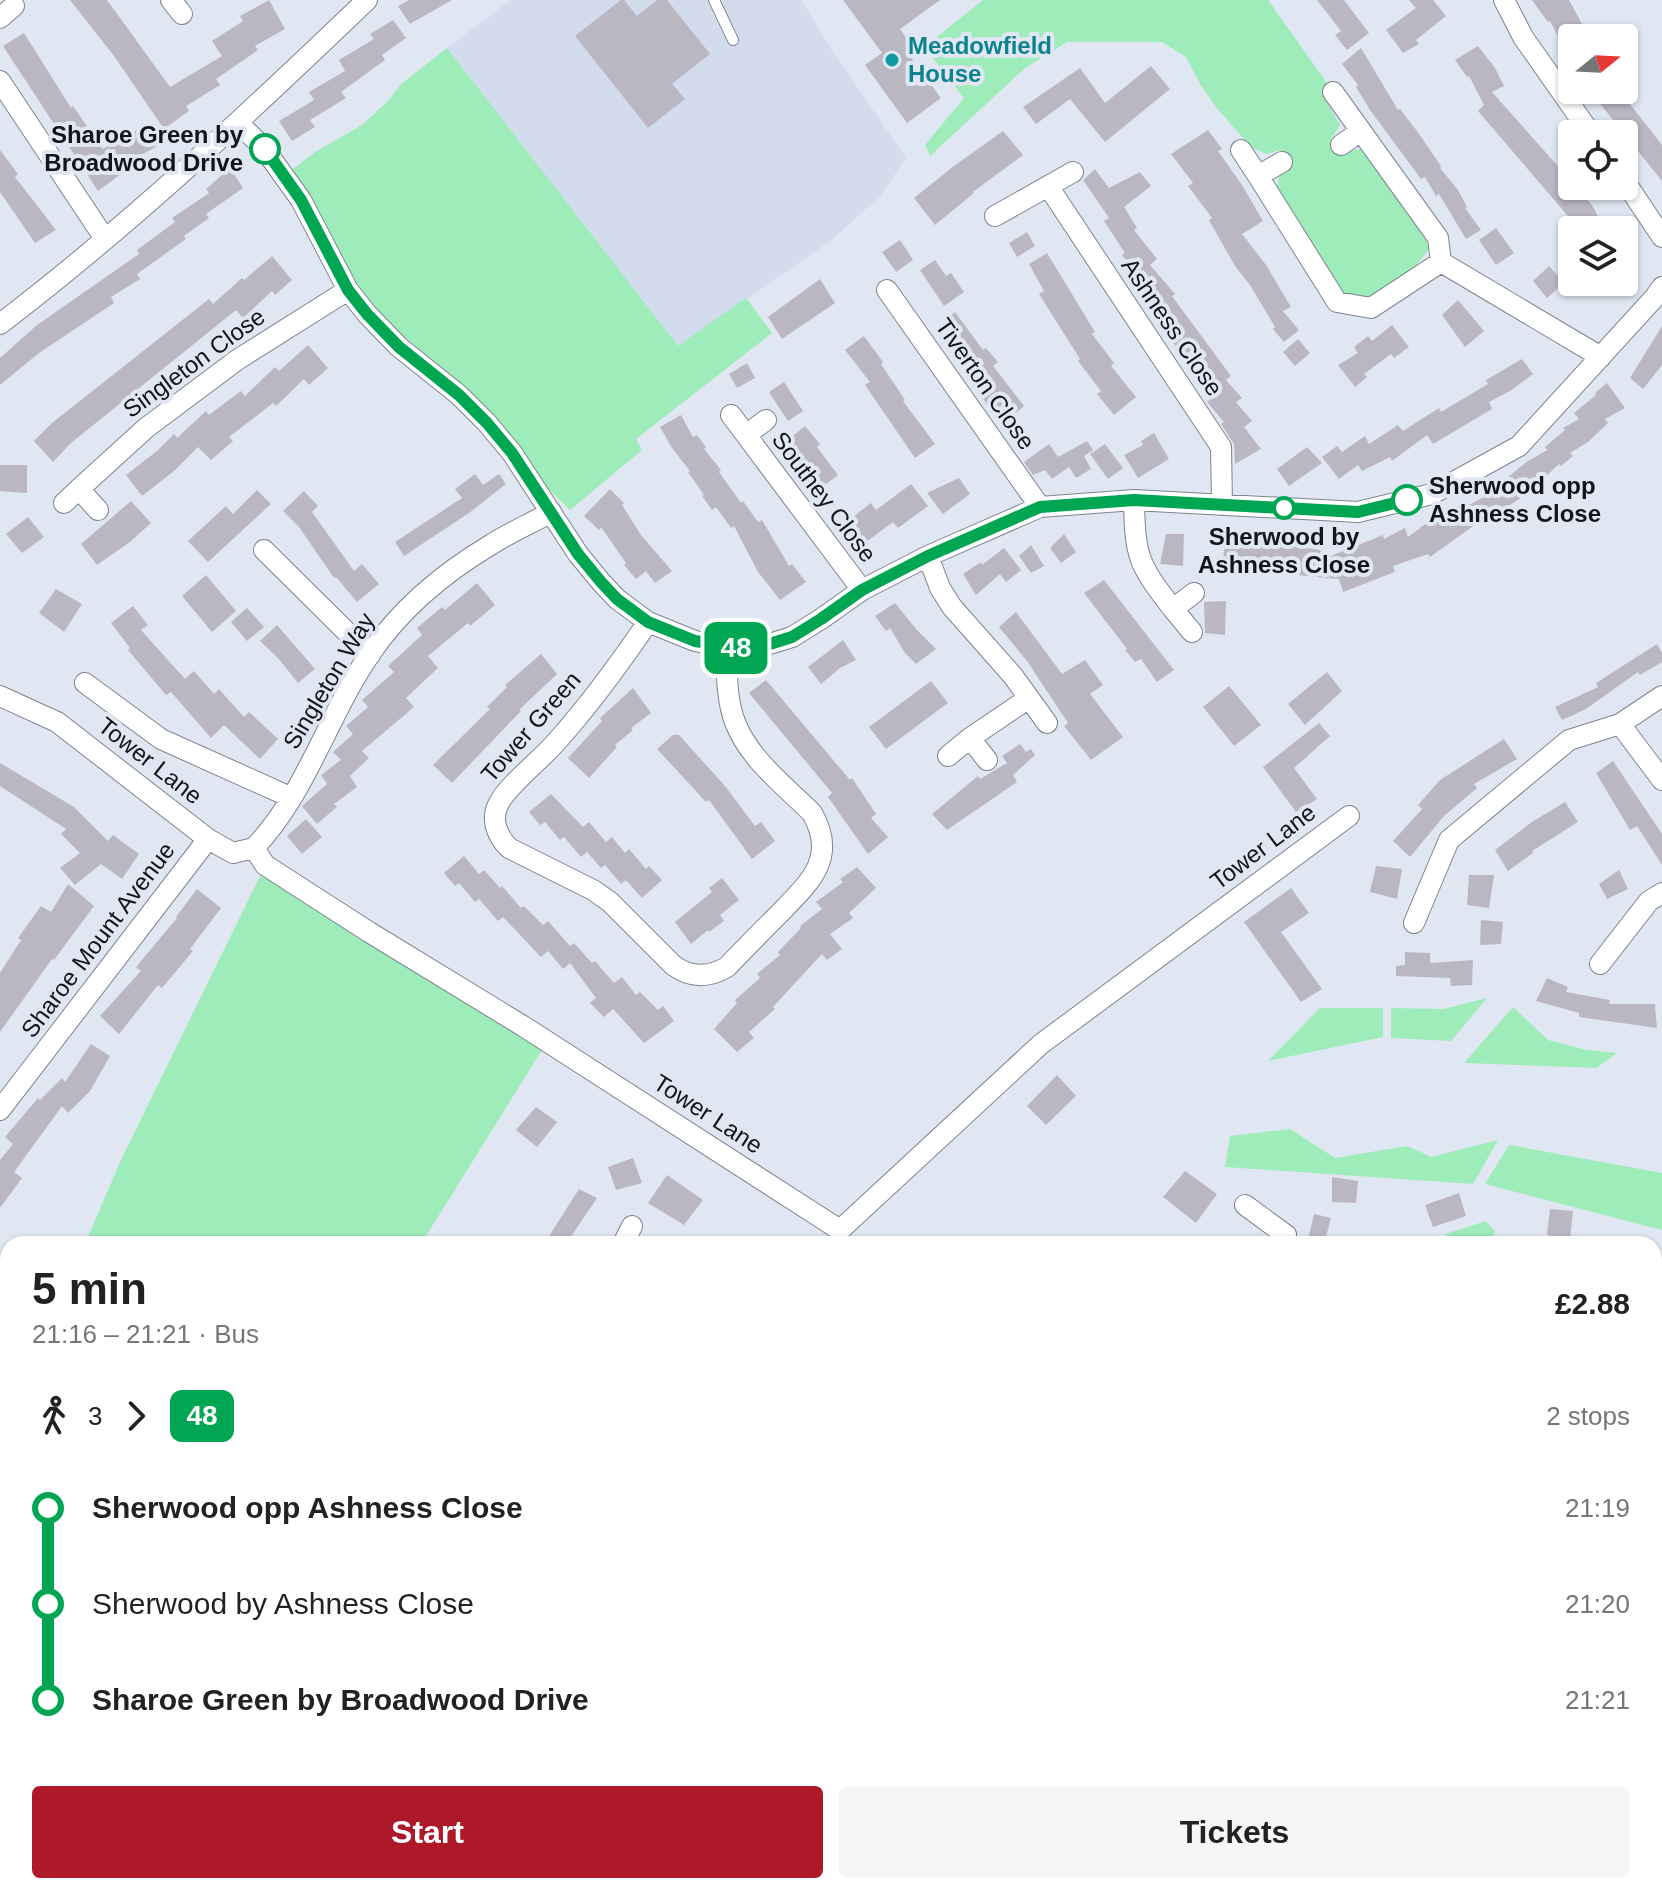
<!DOCTYPE html>
<meta charset="utf-8">
<style>
body{margin:0;font-family:Helvetica,sans-serif;background:#f6f6f6;color:#222;height:100vh;display:flex;flex-direction:column;font-size:30px;white-space:nowrap}
*{box-sizing:border-box;margin:0}
p{font-size:26px;color:#767676}
.icon{flex:none;width:44px;height:44px;fill:none;stroke:currentColor;stroke-width:2;stroke-linecap:round;stroke-linejoin:round}
.map{position:relative;flex:1;overflow:hidden}
.details{position:absolute;left:0px;top:1236px;width:1662px;height:658px;display:flex;flex-direction:column;background:#fff;border-radius:24px 24px 0 0;box-shadow:0 2px 6px #0004}
.details>*{flex:none}
.badge{padding:0 16px;border-radius:12px;font-size:28px;line-height:52px}
.needle{width:52px;rotate:72deg}
.fabs{position:absolute;left:1558px;top:24px;display:grid;gap:16px}
.fabs a{display:grid;place-items:center;width:80px;height:80px;border-radius:8px;background:#fff;box-shadow:0 2px 6px #0004;font-size:40px}
.map>.badge{position:absolute;translate:-50% -50%;box-shadow:0 0 0 4px #fff}
.legs{display:flex;align-items:center;gap:12px;height:88px;padding:0 32px;font-size:26px}
.legs p{margin-inline-start:auto}
.head{display:flex;align-items:center;justify-content:space-between;height:136px;padding:0 32px}
h1{font-size:44px;font-weight:600;line-height:60px}
.action{display:flex;gap:16px;margin-top:auto;padding:16px 32px}
.action a{flex:1;height:92px;border-radius:8px;background:#ad1929;color:#fff;font-size:32px;font-weight:600;line-height:92px;text-align:center}
.action a+a{background:#f6f6f6;color:#222}
ul{padding:0 32px;list-style:none}
li{display:flex;align-items:center;gap:28px;height:96px;font-size:30px}
li i{display:grid;place-items:center;width:12px;height:100%;margin:0 10px;background:currentColor}
li i::after{content:'';width:20px;height:20px;margin:-10px;border:6px solid;border-radius:50%;background:#fff}
li p{margin-inline-start:auto}
li:first-child i{background:linear-gradient(#0000 50%,currentColor 0)}
li:last-child i{background:linear-gradient(currentColor 50%,#0000 0)}
.map>svg:first-child{display:block}
</style>
<div class="map">
<svg width="1662" height="1893" viewBox="0 0 1662 1893">
<rect width="100%" height="100%" fill="#e0e7f2"/>
<!-- commercial -->
<path fill="#e8d6e8" d="M1662,1596V1893H1442L1447,1886H1654V1606Z"/>
<!-- built -->
<path fill="#d2dced" d="M511,0H801L832,50L906,158L881,195L833,239L678,347L447,48Z
M178,1886H433L431,1893H186Z"/>
<!-- green -->
<path fill="#9decb9" d="M983,0H1268L1327,83L1321,92L1340,125L1330,140L1343,152L1361,149L1420,223L1429,249C1412,272 1386,300 1355,298C1349,298 1342,293 1337,290L1276,189L1281,170L1291,164L1280,150L1267,154L1252,148L1216,107L1200,84L1186,57L1162,42H1067L1025,68L930,156L925,145L964,98L924,47Z
M447,48L678,346L746,298L772,333L636,439L642,450L570,510L547,488L455,380L377,313L357,287L290,171L317,151L362,125L389,100L401,84Z
M264,868L545,1045L421,1244H85L121,1160Z
M1487,998L1451,1041L1391,1038V1008L1444,1009Z
M1513,1007L1548,1040L1586,1050L1617,1053L1596,1068L1464,1063Z
M1320,1008H1383V1037L1268,1061Z
M1290,1129L1335,1158L1407,1146L1431,1157L1498,1140L1473,1184L1225,1167L1230,1136Z
M1509,1145L1662,1173V1230L1485,1184Z
M1486,1221L1495,1232L1489,1244H1449L1446,1234Z
M8,1403V1612L0,1607V1418Z
M1276,1886H1382L1377,1893H1272Z"/>
<!-- building -->
<path fill="#bbb7c2" d="M70,0H107L170,87L222,56L212,41L243,21L240,16L269,0L285,29L255,46L258,50L216,79L220,85L186,106L189,111L164,129L114,56Z
M409,0H452L410,24L398,6Z
M621,0H624L637,16L657,0H667L710,54L672,84L685,99L648,128L575,36Z
M843,0H940L900,29L915,50L909,55L941,98L907,123L865,65L882,53Z
M1317,0H1344L1369,33L1347,50L1335,35L1341,31Z
M1409,0H1433L1446,16L1416,40L1419,44L1403,53L1386,30L1416,8Z
M1532,0H1569L1583,26L1572,33V62L1550,21L1548,22Z
M393,20L406,38L382,55L385,60L341,92L346,98L310,120L315,127L292,141L279,121L314,100L309,92L345,71L339,60L374,39L370,34Z
M24,33L71,108L73,106L103,149L144,126L157,146L117,169L121,174L98,191L3,46Z
M1478,46L1495,68L1504,86L1492,92L1572,182V186H1575L1592,205L1605,230H1580L1478,111L1484,105L1469,76L1467,77L1455,60Z
M1361,48L1398,110L1400,109L1417,131L1441,166L1440,168L1458,190L1467,207L1465,208L1481,230L1466,239L1439,194L1436,196L1425,177L1421,179L1370,110L1356,87L1358,85L1342,64Z
M1151,66L1170,89L1105,142L1070,99L1036,124L1023,107L1080,68L1105,103Z
M1589,90H1619L1662,145V181Z
M1208,130L1222,149L1218,151L1242,185L1263,221L1242,234L1266,265L1291,307L1283,311L1299,330L1284,342L1273,329L1275,327L1250,285L1235,266L1209,220L1212,218L1188,186L1193,183L1171,154Z
M1003,131L1023,155L973,192L974,193L935,225L914,198L954,166Z
M0,150L18,174L15,177L56,230L35,243L0,192Z
M230,168L243,188L206,214L209,218L184,236L186,239L137,274L140,279L111,297L114,303L39,353L0,385V358L37,325L139,254L137,250L175,222L172,218L209,193L206,189Z
M1095,169L1109,188L1140,172L1151,186L1124,207L1137,228L1134,230L1157,259L1150,265L1175,294L1172,296L1231,376L1226,380L1242,398L1236,402L1252,421L1244,427L1261,449L1235,464L1234,444L1221,424L1224,422L1207,402L1212,398L1181,358L1183,357L1160,324L1164,320L1140,293L1147,287L1122,255L1125,253L1104,221L1109,218L1083,180Z
M1496,228L1514,253L1496,265L1479,240Z
M1027,232L1035,246L1017,257L1009,243Z
M900,240L913,260L896,272L882,252Z
M1047,253L1095,332L1092,334L1114,363L1111,366L1136,397L1114,415L1097,394L1101,391L1078,361L1080,359L1039,294L1044,291L1029,264Z
M272,256L292,280L275,295L272,291L243,318L236,310L71,443L53,462L34,441L52,423L209,299L213,304L242,278L244,280Z
M935,260L946,276L951,273L964,292L944,306L920,270Z
M1549,266L1564,283L1547,298L1533,281Z
M820,279L835,303L782,339L768,317Z
M1458,300L1484,331L1465,347L1442,315Z
M955,312L983,350L986,348L998,362L993,366L1024,406L1002,425L975,388L980,385L947,344L954,340L941,324Z
M1392,325L1409,347L1394,358L1391,354L1364,374L1367,377L1355,387L1338,365L1358,353L1354,347L1368,336L1372,341Z
M1662,326V365L1643,389L1630,378Z
M864,336L883,362L881,364L905,400L903,401L935,444L915,458L865,385L870,382L845,350Z
M1298,339L1310,353L1295,366L1283,352Z
M308,345L328,368L309,385L304,379L276,406L273,403L229,437L233,441L211,460L198,447L174,471L142,496L126,475L157,451L174,434L177,438L206,411L209,415L241,391L245,396L275,367L279,371Z
M1522,359L1533,374L1510,391L1489,402L1492,409L1433,444L1427,435L1392,461L1390,457L1362,471L1358,465L1339,479L1322,457L1337,446L1342,452L1365,436L1369,444L1398,425L1403,431L1439,408L1441,412L1488,384L1486,380Z
M747,363L755,378L737,388L729,374Z
M784,382L803,411L788,421L769,392Z
M1607,383L1625,408L1605,419L1608,423L1588,442L1570,453L1573,456L1561,466L1559,464L1527,494L1499,512L1497,509L1430,557L1428,554L1393,566L1395,572L1343,592L1339,579L1243,570V564L1223,558L1226,539L1245,538L1320,550L1326,558L1383,535L1384,539L1405,528L1408,537L1448,507L1452,514L1484,497L1525,463L1547,450L1545,447L1565,430L1563,428L1579,419L1574,413L1596,395L1595,393Z
M681,415L693,437L697,435L706,447L704,449L721,470L719,472L741,503L743,501L758,522L762,520L789,566L792,564L806,582L780,600L758,572L734,526L731,528L716,507L712,510L702,496L704,495L688,472L690,471L672,448L660,427Z
M805,426L820,444L817,447L838,475L816,492L802,474L806,471L783,444Z
M1154,433L1169,459L1138,478L1124,455L1143,445L1141,441Z
M1087,441L1093,450L1084,456L1091,469L1076,478L1069,467L1052,479L1045,470L1033,475L1024,462L1049,444L1058,457Z
M1105,444L1123,468L1108,479L1090,454Z
M1307,447L1322,463L1289,486L1277,469Z
M0,465H27V493L0,491Z
M475,474L483,485L499,474L506,484L469,513L404,556L395,542L462,498L455,489Z
M959,478L970,494L943,514L927,493Z
M911,484L928,506L898,528L893,522L858,548L841,526L871,503L876,510Z
M610,489L624,503L622,505L641,535L672,571L655,583L646,571L636,579L624,565L626,563L601,527L599,530L584,516Z
M257,490L271,504L208,562L188,541L226,506L233,514Z
M304,491L318,506L312,512L354,571L362,564L379,584L357,602L336,577L334,578L299,527L283,511Z
M131,501L151,523L130,542L97,565L81,544Z
M28,517L44,537L22,553L6,534Z
M1064,534L1076,552L1061,563L1050,548Z
M1166,534H1184L1183,566L1160,564Z
M1031,545L1044,566L1031,573L1019,556Z
M1004,548L1021,570L1006,582L1000,574L976,595L963,574L981,562L982,565Z
M206,575L236,611L212,632L182,596Z
M1104,580L1174,670L1157,682L1141,659L1135,662L1125,650L1127,649L1084,593Z
M477,583L495,605L470,626L468,623L428,656L438,668L406,698L414,707L362,751L369,758L350,776L357,787L334,804L337,807L317,824L302,806L327,784L321,775L341,760L333,752L353,734L346,726L368,707L362,700L394,672L388,666L422,635L417,628L442,607L445,610Z
M56,589L82,604L64,632L39,613Z
M1226,601L1225,635L1205,633L1204,602Z
M895,603L916,629L936,649L916,664L905,653L890,628L886,631L875,616Z
M133,606L148,625L141,630L185,679L194,671L214,694L219,689L244,717L249,712L278,739L260,759L224,725L211,738L171,692L166,695L128,650L130,648L111,623Z
M247,608L264,627L247,641L231,622Z
M1016,612L1062,674L1085,660L1103,685L1090,694L1123,737L1091,760L1064,726L1068,723L1027,661L999,627Z
M277,625L315,669L298,683L278,658L260,641Z
M843,640L856,660L840,668L821,684L808,667Z
M1657,644L1662,653V662L1640,675L1638,672L1586,709L1562,720L1555,707L1598,687L1596,683Z
M541,654L557,674L519,710L521,711L452,783L433,765L490,709L487,707L507,687L505,685Z
M1327,672L1342,691L1305,725L1288,704Z
M766,680L850,780L852,778L876,814L871,818L888,837L868,854L828,797L832,793L749,693Z
M931,681L948,703L886,749L869,727Z
M1229,686L1261,725L1234,746L1203,707Z
M633,688L651,713L631,728L633,730L615,745L617,747L589,778L568,758L602,721L600,718Z
M1319,723L1330,736L1294,768L1317,799L1296,812L1263,767Z
M673,735H679L725,786L755,826L761,822L775,841L752,859L709,800L706,802L657,749Z
M1504,739L1517,759L1474,784L1477,788L1444,816L1410,857L1393,841L1422,809L1418,805L1440,780Z
M1020,744L1026,752L1031,749L1035,755L1013,775L1017,782L947,830L932,814L978,776L980,779L1007,763L1002,756Z
M1613,761L1662,834V865L1637,826L1630,830L1596,773Z
M0,763L74,807L108,841L113,835L139,854L122,879L101,864L75,885L60,868L80,853L61,834L66,829L0,786Z
M551,794L583,827L589,822L606,842L612,837L625,853L629,849L646,869L649,866L662,880L642,898L626,880L621,884L605,865L601,868L587,852L581,857L564,837L560,840L545,822L540,825L529,812Z
M1565,802L1578,822L1532,851L1533,853L1508,871L1495,850L1532,822Z
M306,819L322,837L302,854L287,836Z
M464,856L479,874L484,870L500,888L502,886L521,908L524,906L543,925L548,921L570,946L574,943L592,963L595,961L614,983L622,977L636,995L640,992L658,1010L663,1006L674,1021L644,1043L613,1009L604,1017L590,1003L596,998L570,963L563,969L548,951L541,957L503,917L498,921L479,899L475,902L459,883L455,886L444,873Z
M1376,866L1402,869L1397,899L1370,892Z
M857,867L876,888L849,913L853,918L830,934L842,949L827,960L822,954L773,1007L775,1009L749,1032L754,1038L737,1052L714,1029L737,1003L735,1000L760,978L757,974L780,955L778,952L801,928L800,926L822,909L816,902L843,882L840,879Z
M1619,870L1628,889L1607,899L1599,884Z
M1469,875H1494L1489,908L1467,905Z
M722,878L739,900L720,915L724,921L709,932L708,930L691,944L675,922L712,892L709,888Z
M68,884L94,906L54,960L52,959L0,1032V973L21,940L18,938L41,906L51,912Z
M1291,888L1309,913L1281,932L1322,989L1301,1002L1244,922Z
M197,889L221,908L190,949L193,951L162,988L158,985L119,1034L100,1016L141,971L136,967L177,918L176,917Z
M1481,920L1503,922L1501,944L1480,945Z
M1405,952L1430,953V963L1473,960L1472,985L1451,986L1450,978L1396,976V966L1405,965Z
M1547,978L1568,987L1566,992L1610,1000L1609,1004H1655L1657,1028L1579,1017V1013L1536,1001Z
M91,1044L110,1056L90,1091L68,1113L62,1106L14,1172L22,1178L0,1208V1160L13,1144L5,1137L38,1098L40,1100L62,1078L65,1082Z
M1057,1075L1076,1096L1046,1125L1027,1106Z
M536,1107L557,1122L537,1147L516,1130Z
M633,1158L642,1183L616,1190L608,1167Z
M1185,1171L1217,1194L1196,1223L1163,1197Z
M667,1175L703,1200L684,1225L648,1203Z
M1332,1177L1358,1181L1356,1203L1332,1202Z
M579,1189L597,1198L566,1244H544Z
M1459,1193L1466,1216L1433,1227L1425,1205Z
M1550,1209L1573,1211L1570,1240L1547,1235Z
M1314,1214L1331,1218L1324,1244H1307Z"/>
<g fill="none" stroke-linecap="round" stroke-linejoin="round">
<!-- lane casing -->
<g stroke="#7e848e" stroke-width="12">
<path id="lane" d="M714,0L733,40
M1654,1783L1662,1771
M1654,1808L1662,1815"/>
</g>
<!-- street casing -->
<g stroke="#7e848e" stroke-width="22">
<path id="street" d="M171,0L182,14
M1504,0L1523,37L1591,134
M0,18L14,6
M0,81L105,239
M1333,92L1361,131L1341,145
M238,123L263,147L301,200L348,290L367,314L399,347L459,395L487,423L512,453L578,554L601,582L617,599L648,622L695,641L726,647H760L792,637L821,619L862,590L928,556L1040,507L1134,500L1358,512L1432,494L1519,446L1655,297L1662,287
M1241,150L1258,176L1282,162
M1258,176L1337,302L1371,308L1441,262L1438,238L1361,131
M1624,180L1662,237
M1048,186L1221,447L1222,505
M995,216L1073,172
M1441,262L1601,357
M887,290L1040,507
M0,324C130,225 249,113 367,0
M731,415L746,435L766,420
M746,435L862,590
M79,489L146,428L237,360L348,290
M1134,500C1135,557 1138,564 1173,609
M64,503L79,489L98,510
M264,550L370,655
M928,556L940,588L952,607L1013,676L1047,723
M648,622C620,663 591,703 558,740C543,758 508,785 499,803C490,819 497,836 509,848L593,890L610,902L673,965C690,978 708,978 727,967C744,949 762,931 779,914C810,882 838,858 812,813C784,785 749,759 735,722C726,699 727,671 726,647
M1192,632L1173,609L1194,593
M85,683L161,739L290,797
M0,696L57,722L208,839L233,853L254,848
M1620,724L1662,780
M970,738L1029,698
M948,756L970,738L987,760
M254,848L265,865L369,932L523,1026L840,1230L1041,1044L1349,816
M254,848C306,794 328,715 370,654C401,608 445,572 492,544C511,532 532,523 551,512
M1414,923L1449,840L1569,740L1620,724L1662,696
M1600,964L1649,901L1662,893
M0,1110L208,839
M1245,1205L1286,1235L1284,1244
M623,1244L632,1226
M0,1792L8,1779
M706,1886L708,1893
M1034,1886L1038,1893
M1104,1893L1132,1886"/>
</g>
<!-- secondary casing -->
<g stroke="#7e848e" stroke-width="30">
<path id="secondary" d="M1654,1569L1662,1559
M1654,1882L1662,1886
M94,1893L102,1886
M1405,1893L1410,1886"/>
</g>
<!-- lane -->
<use href="#lane" stroke="#fff" stroke-width="10"/>
<!-- street -->
<use href="#street" stroke="#fff" stroke-width="20"/>
<!-- secondary -->
<use href="#secondary" stroke="#fff" stroke-width="28"/>
</g>
<g fill="none" stroke-linecap="round" stroke-linejoin="round">
<!-- line-1 casing -->
<g stroke="#fff" stroke-width="18">
<path id="line-1" d="M265,149L301,200L348,290L367,314L399,347L459,395L487,423L512,453L578,554L601,582L617,599L648,622L695,641L744,648L760,647L792,637L821,619L862,590L928,556L1040,507L1134,500L1358,512L1407,500"/>
</g>
<!-- line-1 -->
<use href="#line-1" stroke="#00a651" stroke-width="12"/>
</g>
<!-- markers -->
<circle fill="#0f9aa8" stroke="#e0e7f2" stroke-width="3" cx="892" cy="60" r="8"/>
<g fill="#fff" stroke="#00a651" stroke-width="4">
<circle cx="265" cy="149" r="14"/>
<circle cx="1407" cy="500" r="14"/>
<circle cx="1284" cy="508" r="10"/>
</g>
<g text-anchor="middle" stroke-width="8" stroke-linejoin="round" paint-order="stroke">
<!-- culture labels -->
<g font-size="24" font-weight="bold" fill="#0d838f" stroke="#e0e7f2" text-anchor="start">
<text x="908" y="54">Meadowfield<tspan x="908" dy="28">House</tspan></text>
</g>
<!-- stop labels -->
<g font-size="24" font-weight="bold" fill="#131519" stroke="#e0e7f2" text-anchor="end">
<text x="243" y="143">Sharoe Green by<tspan x="243" dy="28">Broadwood Drive</tspan></text>
<text x="1429" y="494" text-anchor="start">Sherwood opp<tspan x="1429" dy="28">Ashness Close</tspan></text>
<text x="1284" y="545" text-anchor="middle">Sherwood by<tspan x="1284" dy="28">Ashness Close</tspan></text>
</g>
<!-- street labels -->
<g font-size="24" fill="#131519" stroke="#e0e7f2">
<text transform="translate(1172 327) rotate(56)" y="8">Ashness Close</text>
<text transform="translate(194 363) rotate(-36)" y="8">Singleton Close</text>
<text transform="translate(985 384) rotate(55)" y="8">Tiverton Close</text>
<text transform="translate(824 497) rotate(53)" y="8">Southey Close</text>
<text transform="translate(329 681) rotate(-59)" y="8">Singleton Way</text>
<text transform="translate(531 727) rotate(-49)" y="8">Tower Green</text>
<text transform="translate(150 761) rotate(38)" y="8">Tower Lane</text>
<text transform="translate(1263 847) rotate(-37)" y="8">Tower Lane</text>
<text transform="translate(98 940) rotate(-53)" y="8">Sharoe Mount Avenue</text>
<text transform="translate(708 1114) rotate(33)" y="8">Tower Lane</text>
</g>
</g>
</svg>
<div class="fabs">
<a><svg class="needle" viewBox="-14 -14 28 28"><path d="M0-13l5 13h-10z" fill="#e53935"/><path d="M0 13l5-13h-10z" fill="#767676"/></svg></a>
<a><svg class="icon" aria-label="locate" viewBox="0 0 24 24"><circle cx="12" cy="12" r="6"/><path d="M12 2v4M12 18v4M2 12h4M18 12h4"/></svg></a>
<a><svg class="icon" aria-label="layers" viewBox="0 0 24 24"><path d="M12 4l9 5-9 5-9-5zM3 14l9 5 9-5"/></svg></a>
</div>
<b class="badge" style="left:736px;top:648px;background:#00a651;color:#fff">48</b>
<section class="details">
<div class="head"><div><h1>5 min</h1><p>21:16 – 21:21 · Bus</p></div><b>£2.88</b></div>
<div class="legs"><svg class="icon" aria-label="walk" viewBox="0 0 24 24"><circle cx="13" cy="4" r="2"/><path d="M13 8l-2 6 4 7M11 14l-3 7M7 12l3-4h3l4 4"/></svg>3<svg class="icon" aria-label="forward" viewBox="0 0 24 24"><path d="M9 5l7 7-7 7"/></svg><b class="badge" style="background:#00a651;color:#fff">48</b><p>2 stops</p></div>
<ul>
<li><i style="color:#00a651"></i><b>Sherwood opp Ashness Close</b><p>21:19</p></li>
<li><i style="color:#00a651"></i><span>Sherwood by Ashness Close</span><p>21:20</p></li>
<li><i style="color:#00a651"></i><b>Sharoe Green by Broadwood Drive</b><p>21:21</p></li>
</ul>
<div class="action"><a>Start</a><a>Tickets</a></div>
</section>
</div>
